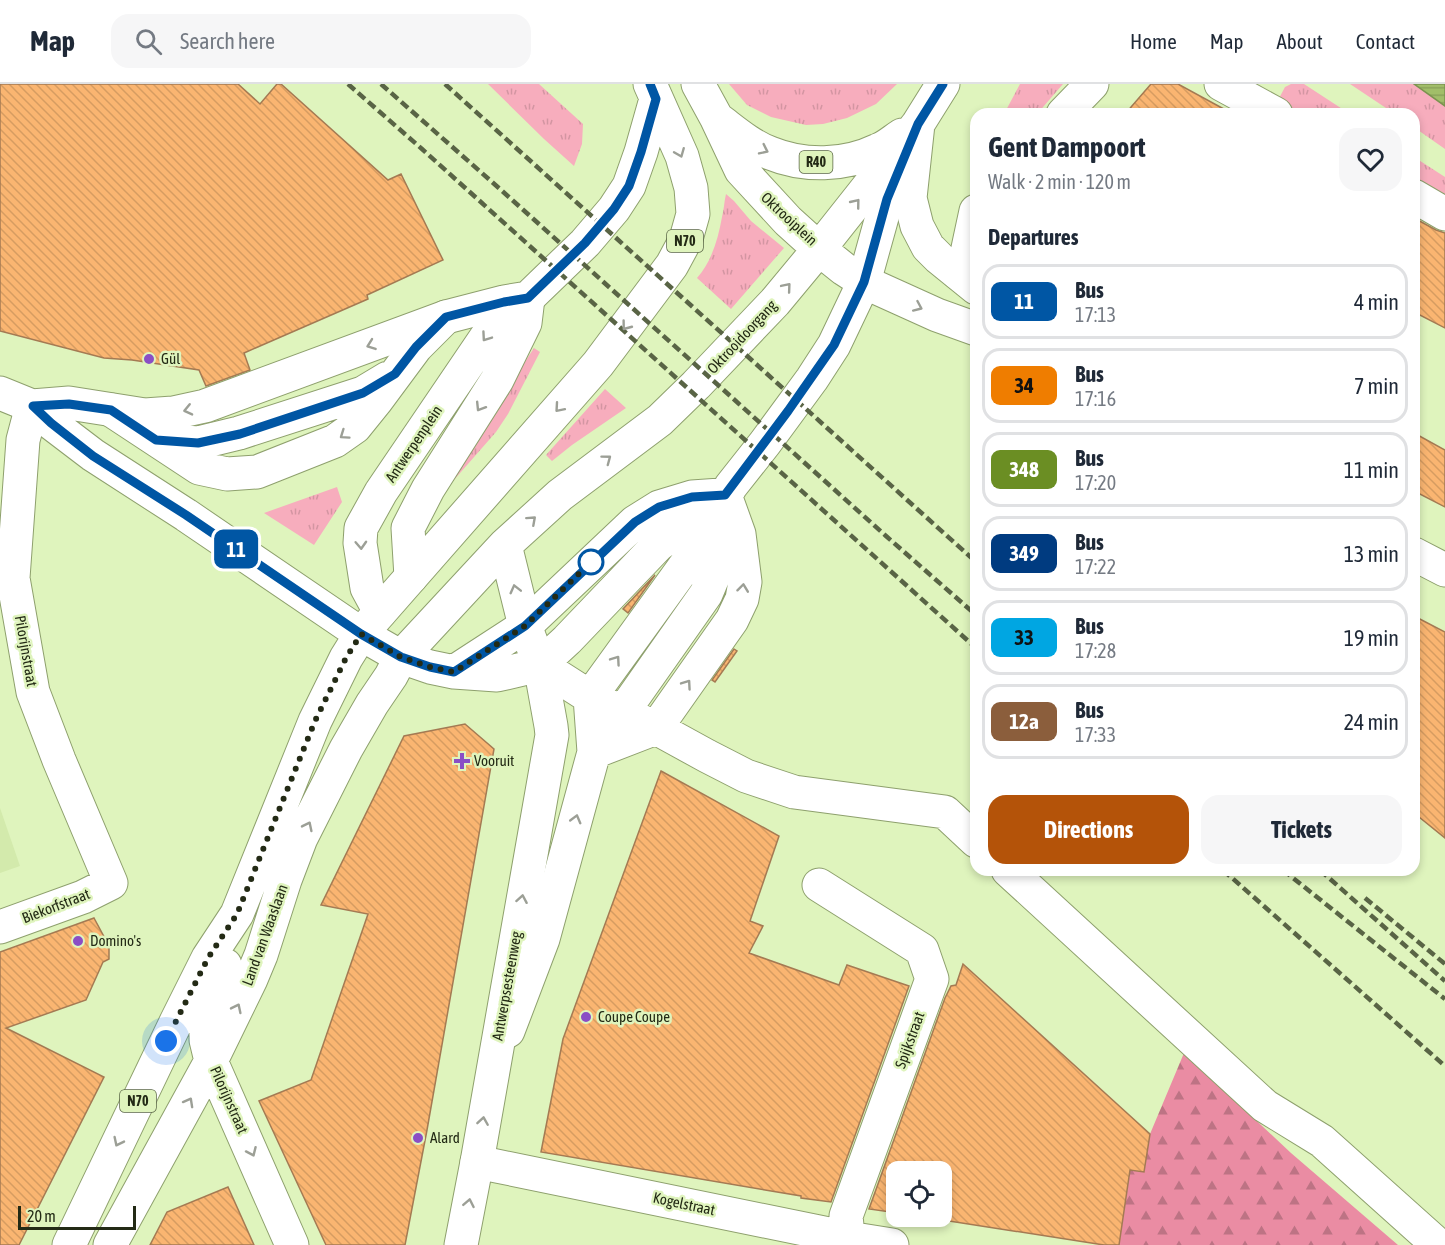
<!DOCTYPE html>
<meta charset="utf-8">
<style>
body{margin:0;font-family:"Asap Condensed",sans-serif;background:#f6f6f7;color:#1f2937;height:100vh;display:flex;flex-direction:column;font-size:22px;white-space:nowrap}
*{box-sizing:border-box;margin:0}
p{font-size:20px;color:#747a83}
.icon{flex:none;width:33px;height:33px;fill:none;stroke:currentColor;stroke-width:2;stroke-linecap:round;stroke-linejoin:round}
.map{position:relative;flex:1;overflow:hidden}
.panel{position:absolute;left:970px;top:24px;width:450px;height:768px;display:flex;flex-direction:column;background:#fff;border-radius:18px;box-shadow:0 3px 9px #0003}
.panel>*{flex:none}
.badge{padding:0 12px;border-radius:9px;font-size:21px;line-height:39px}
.buttons{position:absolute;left:886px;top:1077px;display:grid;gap:12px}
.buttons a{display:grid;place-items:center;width:66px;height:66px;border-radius:12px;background:#fff;box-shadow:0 3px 9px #0003;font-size:30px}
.scale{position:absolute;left:18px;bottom:15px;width:118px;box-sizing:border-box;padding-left:6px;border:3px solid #232a15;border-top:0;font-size:16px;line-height:21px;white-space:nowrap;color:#232a15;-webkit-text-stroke:4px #dff4bd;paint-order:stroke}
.you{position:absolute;width:30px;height:30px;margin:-15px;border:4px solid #fff;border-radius:50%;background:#1a73e8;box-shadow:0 0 0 9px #1a73e833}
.map>.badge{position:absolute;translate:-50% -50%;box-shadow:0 0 0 3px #fff}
h2{padding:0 18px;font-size:22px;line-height:54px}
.round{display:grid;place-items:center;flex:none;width:63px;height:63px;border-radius:18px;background:#f6f6f7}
.head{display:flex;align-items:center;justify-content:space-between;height:102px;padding:0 18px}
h1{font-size:28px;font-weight:700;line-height:45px}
.action{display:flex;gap:12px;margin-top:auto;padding:12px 18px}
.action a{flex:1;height:69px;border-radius:18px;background:#b45309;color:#fff;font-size:24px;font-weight:700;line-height:69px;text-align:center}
.action a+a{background:#f6f6f7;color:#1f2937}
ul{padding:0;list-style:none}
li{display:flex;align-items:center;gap:18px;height:75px;margin:0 12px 9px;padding:0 6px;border:3px solid #e0e1e3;border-radius:18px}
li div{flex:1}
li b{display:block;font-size:22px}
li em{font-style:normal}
li .badge{min-width:66px;font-weight:700;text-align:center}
header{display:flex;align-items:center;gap:36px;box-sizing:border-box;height:84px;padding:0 30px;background:#fff;border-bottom:2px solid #e0e1e3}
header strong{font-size:28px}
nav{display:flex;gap:33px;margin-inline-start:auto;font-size:21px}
.search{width:420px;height:54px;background:#f6f6f7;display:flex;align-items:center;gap:15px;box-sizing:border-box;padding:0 21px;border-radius:18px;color:#747a83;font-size:22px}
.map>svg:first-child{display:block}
</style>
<header>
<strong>Map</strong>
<div class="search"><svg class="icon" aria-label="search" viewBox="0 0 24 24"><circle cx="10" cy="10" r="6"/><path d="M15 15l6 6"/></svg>Search here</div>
<nav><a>Home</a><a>Map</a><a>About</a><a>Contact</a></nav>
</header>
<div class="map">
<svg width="1445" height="1161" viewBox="0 0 1445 1161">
<defs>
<pattern id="grass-tufts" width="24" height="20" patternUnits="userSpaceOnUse" patternTransform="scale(1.5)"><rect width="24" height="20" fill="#f7adbd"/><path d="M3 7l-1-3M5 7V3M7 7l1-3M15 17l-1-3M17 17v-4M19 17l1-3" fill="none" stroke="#d395a2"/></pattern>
<pattern id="forest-firs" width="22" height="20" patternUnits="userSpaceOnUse" patternTransform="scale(1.5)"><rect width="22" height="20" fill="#ea8ca3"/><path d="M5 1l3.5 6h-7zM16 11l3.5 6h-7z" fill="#bd7384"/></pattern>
<pattern id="water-rules" width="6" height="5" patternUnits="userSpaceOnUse" patternTransform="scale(1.5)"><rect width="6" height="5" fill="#a1be69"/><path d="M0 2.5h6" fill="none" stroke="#8aa35a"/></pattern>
<pattern id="building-back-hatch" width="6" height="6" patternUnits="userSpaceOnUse" patternTransform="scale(1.5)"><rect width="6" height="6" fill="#fab571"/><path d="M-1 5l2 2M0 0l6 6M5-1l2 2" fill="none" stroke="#d69c61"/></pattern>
</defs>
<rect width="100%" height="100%" fill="#dff4bd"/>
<!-- built -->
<path fill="#d3eaac" d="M0,724L20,782L0,789Z"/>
<!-- grass -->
<path fill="url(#grass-tufts)" d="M488,0H539L583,40L582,60L574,82L544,55Z
M729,0H897L876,20L847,34L823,40L806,41L771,33L747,21Z
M1020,0H1063L1037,30H1004Z
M1291,0H1304L1350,30H1290L1275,22L1285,3Z
M1350,0H1414L1445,22V65L1415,44L1414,30H1395Z
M1414,73L1445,93V120L1415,104Z
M726,110L734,117L751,137L784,164L731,225L697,194C712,177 718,155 722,133C724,126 724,118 726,110Z
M534,264L540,268L508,330L496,348L439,413L437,411Z
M605,305L626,324L572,361L552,377L546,371Z
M337,403L342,418L314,461L264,429Z"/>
<!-- forest -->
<path fill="url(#forest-firs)" d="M1184,969L1291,1069L1398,1161H1119L1130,1086L1144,1088L1150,1050Z"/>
<!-- water -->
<path fill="url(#water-rules)" stroke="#7b9250" stroke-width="1.5" d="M1414,0H1445V22Z"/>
<!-- building -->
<path fill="url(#building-back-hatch)" stroke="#a47a53" stroke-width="1.5" d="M0,0H238L260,20L277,0H281L388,96L401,90L443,176L367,211L368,215L244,269L250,286L206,302L199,286L132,276L104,274L0,247Z
M1151,0H1178L1233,30H1125Z
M1414,134L1436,146L1445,149V244L1414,228Z
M1414,349L1445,366V423L1414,407Z
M655,491L628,529L623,525Z
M1414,532L1445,548V754L1414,729Z
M734,565L737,567L715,598L712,596Z
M465,640L494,665L427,1046L405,1161H326L259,1017L311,996L368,830L321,821L404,652Z
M661,687L779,752L750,837L763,842L749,869L839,901L847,881L909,902L831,1118L801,1114V1112L541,1068L563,955Z
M94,834L109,862V875L103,878L86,916L6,944L104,993L19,1161H0V868Z
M963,880L1150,1050L1144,1088L1130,1086L1119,1161H1104L917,1132H942V1088H897V1129L869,1125L945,914L951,902L956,901Z
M228,1103L254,1161H150L167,1128Z"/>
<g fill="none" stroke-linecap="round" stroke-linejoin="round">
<!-- minor casing -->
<g stroke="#8ea06d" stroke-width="35">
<path id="minor" d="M1221,0L1276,30
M1063,30L1092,0
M1414,112L1445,130
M958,189L967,169L976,127
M111,326L199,384L227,390L257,388L335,357L355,343L376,317L416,263L446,233
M158,356L198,359L239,349L363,309L388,294
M411,493L408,444L428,405L497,296L525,239L528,214
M380,528L367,504L360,459L361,444L381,408L495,240L528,214
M361,550L401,573L430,583L454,588L497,591L540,581L567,556L658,461L714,419
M540,581L590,613L656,644L707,672L746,692L794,708L945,728L976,757
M454,588L525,542L635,438L659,423L692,413L721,411
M611,645L706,510L724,467L725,433
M594,668L656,644L732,536L742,515L745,498L739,450L725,411
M1008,786L1265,1022L1322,1057L1438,1161
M819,801L922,866L932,895L846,1132L849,1161
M0,843L83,813L111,799L59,676L33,608L13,494L23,356L32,322
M508,947L543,855L594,668L590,613L687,479L731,402L765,359L812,295L834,261L864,198L887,115L912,54
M477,1078L848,1154L892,1161"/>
</g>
<!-- major casing -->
<g stroke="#8ea06d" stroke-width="35">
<path id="major" d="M698,0L716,33L741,86L788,137L819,165L844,185L864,198L937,231L976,245
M719,36C735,48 751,62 770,69C804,83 845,82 878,66C887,63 894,56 902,51
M918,40L910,114L917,142L928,163L939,174L976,204
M0,309L32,322L51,339L93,371L186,431L361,550
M32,322L69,319L145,331L173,329L205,322L446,233L504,218L528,214L585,159L614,125L629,102L641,68L656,15
M1414,470L1445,486
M225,881L206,933V956L211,977L292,1161
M69,1161L176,938L208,874L237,830L315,637L346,574L361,550L598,280L672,181L686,155L693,130L691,104L682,72L650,0
M110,1161L211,977L251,895L261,871L285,796L301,754L346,665L372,620L391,592L401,573L505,461L560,411L660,336L696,301L775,218L819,165L918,40L943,0
M461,1161L477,1078L552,651L551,642L540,581L525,542L505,461"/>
</g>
<!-- minor -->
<use href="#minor" stroke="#fff" stroke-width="33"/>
<!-- major -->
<use href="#major" stroke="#fff" stroke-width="33"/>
<!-- rail -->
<path stroke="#596445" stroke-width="4.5" stroke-dasharray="9 4.5" stroke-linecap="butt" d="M348,0L422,65L976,564
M381,0L500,105L886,452L976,531
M445,0L976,478
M1223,786L1445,982
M1283,786L1445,915
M1320,786L1445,897
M1365,814L1445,880"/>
</g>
<!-- one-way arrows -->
<defs><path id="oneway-chevron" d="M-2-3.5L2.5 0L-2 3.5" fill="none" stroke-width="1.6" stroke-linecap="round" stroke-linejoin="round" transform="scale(1.5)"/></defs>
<g stroke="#9c9f96">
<use href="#oneway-chevron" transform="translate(764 66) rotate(26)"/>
<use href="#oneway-chevron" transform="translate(680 69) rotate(68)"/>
<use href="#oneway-chevron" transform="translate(856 119) rotate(-51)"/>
<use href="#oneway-chevron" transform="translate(787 203) rotate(-50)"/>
<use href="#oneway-chevron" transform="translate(918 223) rotate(24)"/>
<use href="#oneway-chevron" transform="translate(626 242) rotate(127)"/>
<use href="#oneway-chevron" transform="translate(486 253) rotate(125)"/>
<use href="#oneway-chevron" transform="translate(371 261) rotate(160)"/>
<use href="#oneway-chevron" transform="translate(480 323) rotate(122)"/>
<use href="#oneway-chevron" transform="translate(559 324) rotate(131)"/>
<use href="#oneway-chevron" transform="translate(188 326) rotate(167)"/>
<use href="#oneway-chevron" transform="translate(344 351) rotate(145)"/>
<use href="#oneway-chevron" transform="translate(607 375) rotate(-37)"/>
<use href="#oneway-chevron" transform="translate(532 436) rotate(-42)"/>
<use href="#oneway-chevron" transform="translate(361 461) rotate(87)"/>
<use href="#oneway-chevron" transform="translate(743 504) rotate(-83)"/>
<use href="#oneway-chevron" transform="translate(515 505) rotate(-104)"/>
<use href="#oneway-chevron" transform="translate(616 576) rotate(-55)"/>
<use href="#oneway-chevron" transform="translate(687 600) rotate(-55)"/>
<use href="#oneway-chevron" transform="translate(576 735) rotate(-75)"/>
<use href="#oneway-chevron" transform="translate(308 742) rotate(-64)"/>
<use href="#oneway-chevron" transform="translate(522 815) rotate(-80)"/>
<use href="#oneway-chevron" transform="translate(237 924) rotate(-64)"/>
<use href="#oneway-chevron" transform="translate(189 1018) rotate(-61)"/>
<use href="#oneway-chevron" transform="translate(483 1037) rotate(-81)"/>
<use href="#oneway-chevron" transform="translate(118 1058) rotate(116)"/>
<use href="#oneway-chevron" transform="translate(252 1068) rotate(66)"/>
<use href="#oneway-chevron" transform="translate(469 1119) rotate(-79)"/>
</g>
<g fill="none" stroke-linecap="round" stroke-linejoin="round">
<!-- line casing -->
<g stroke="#fff" stroke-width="14">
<path id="line" d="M650,0L656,15L641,68L629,102L614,125L585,159L528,214L504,218L446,233L416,263L395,290L363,309L240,350L198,359L156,356L111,326L69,320L33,322L51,339L93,372L186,431L361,550L401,573L430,583L454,588L525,542L635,438L659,423L692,413L725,411L788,327L834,261L864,198L887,115L918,40L943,0"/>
</g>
<!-- line -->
<use href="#line" stroke="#0056a4" stroke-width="9"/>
<!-- walk -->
<path stroke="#232a15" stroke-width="6" stroke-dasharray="0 10.8" d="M166,957L208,874L237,830L315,637L346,574L361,550L401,573L430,583L454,588L525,542L591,478"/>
</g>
<!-- markers -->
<g fill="#8a4ec5" stroke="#dff4bd" stroke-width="2">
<circle cx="149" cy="275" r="6"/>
<path d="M459 668h6v6h6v6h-6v6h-6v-6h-6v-6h6z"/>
<circle cx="78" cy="857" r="6"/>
<circle cx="586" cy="933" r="6"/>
<circle cx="418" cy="1054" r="6"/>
</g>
<circle fill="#fff" stroke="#0056a4" stroke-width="3" cx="591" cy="478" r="12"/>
<g text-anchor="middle" stroke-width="5" stroke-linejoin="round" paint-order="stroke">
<!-- shield labels -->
<g fill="#dff4bd" stroke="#5b6747" stroke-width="1.5">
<rect x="799.5" y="67" width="33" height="22" rx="4.5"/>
<rect x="667" y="146" width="36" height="22" rx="4.5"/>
<rect x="120" y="1006" width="36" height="22" rx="4.5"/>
</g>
<g font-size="14" font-weight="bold" fill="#232a15">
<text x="816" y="83">R40</text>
<text x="685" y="162">N70</text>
<text x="138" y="1022">N70</text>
</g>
<!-- street labels -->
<g font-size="15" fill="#232a15" stroke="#dff4bd">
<text transform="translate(789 135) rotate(43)" y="5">Oktrooiplein</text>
<text transform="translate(742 253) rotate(-47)" y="5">Oktrooidoorgang</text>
<text transform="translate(414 360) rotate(-56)" y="5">Antwerpenplein</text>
<text transform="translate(26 567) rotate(80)" y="5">Pilorijnstraat</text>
<text transform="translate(56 822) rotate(-21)" y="5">Biekorfstraat</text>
<text transform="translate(265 851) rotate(-70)" y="5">Land van Waaslaan</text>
<text transform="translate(507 902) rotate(-80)" y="5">Antwerpsesteenweg</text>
<text transform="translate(910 956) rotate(-70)" y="5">Spijkstraat</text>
<text transform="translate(229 1016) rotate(66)" y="5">Pilorijnstraat</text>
<text transform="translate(684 1120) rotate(12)" y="5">Kogelstraat</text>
</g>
<!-- poi labels -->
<g font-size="15" fill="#232a15" stroke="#dff4bd" text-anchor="start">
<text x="161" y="280">Gül</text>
<text x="474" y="682">Vooruit</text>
<text x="90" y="862">Domino's</text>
<text x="598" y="938">Coupe Coupe</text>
<text x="430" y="1059">Alard</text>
</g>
</g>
</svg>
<div class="buttons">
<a><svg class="icon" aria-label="locate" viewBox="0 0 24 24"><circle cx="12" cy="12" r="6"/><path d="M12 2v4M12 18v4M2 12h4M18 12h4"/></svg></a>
</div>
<div class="scale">20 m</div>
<div class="you" style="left:166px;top:957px"></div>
<b class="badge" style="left:236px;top:465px;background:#0056a4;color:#fff">11</b>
<section class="panel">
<div class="head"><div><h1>Gent Dampoort</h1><p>Walk · 2 min · 120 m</p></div><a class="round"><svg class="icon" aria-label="heart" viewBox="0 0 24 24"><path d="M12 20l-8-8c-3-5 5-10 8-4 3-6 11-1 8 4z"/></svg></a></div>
<h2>Departures</h2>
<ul>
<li><span class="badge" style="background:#0056a4;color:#fff">11</span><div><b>Bus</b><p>17:13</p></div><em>4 min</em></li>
<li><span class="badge" style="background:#ef7d00;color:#111">34</span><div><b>Bus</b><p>17:16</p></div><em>7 min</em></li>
<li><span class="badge" style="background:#6b8e23;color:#fff">348</span><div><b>Bus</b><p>17:20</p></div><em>11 min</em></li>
<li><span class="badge" style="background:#003b80;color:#fff">349</span><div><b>Bus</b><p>17:22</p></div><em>13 min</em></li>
<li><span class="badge" style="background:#00a6e2;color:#111">33</span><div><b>Bus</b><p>17:28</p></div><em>19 min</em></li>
<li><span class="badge" style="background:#8b5e3c;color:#fff">12a</span><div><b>Bus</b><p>17:33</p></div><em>24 min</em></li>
</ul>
<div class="action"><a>Directions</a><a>Tickets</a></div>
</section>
</div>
